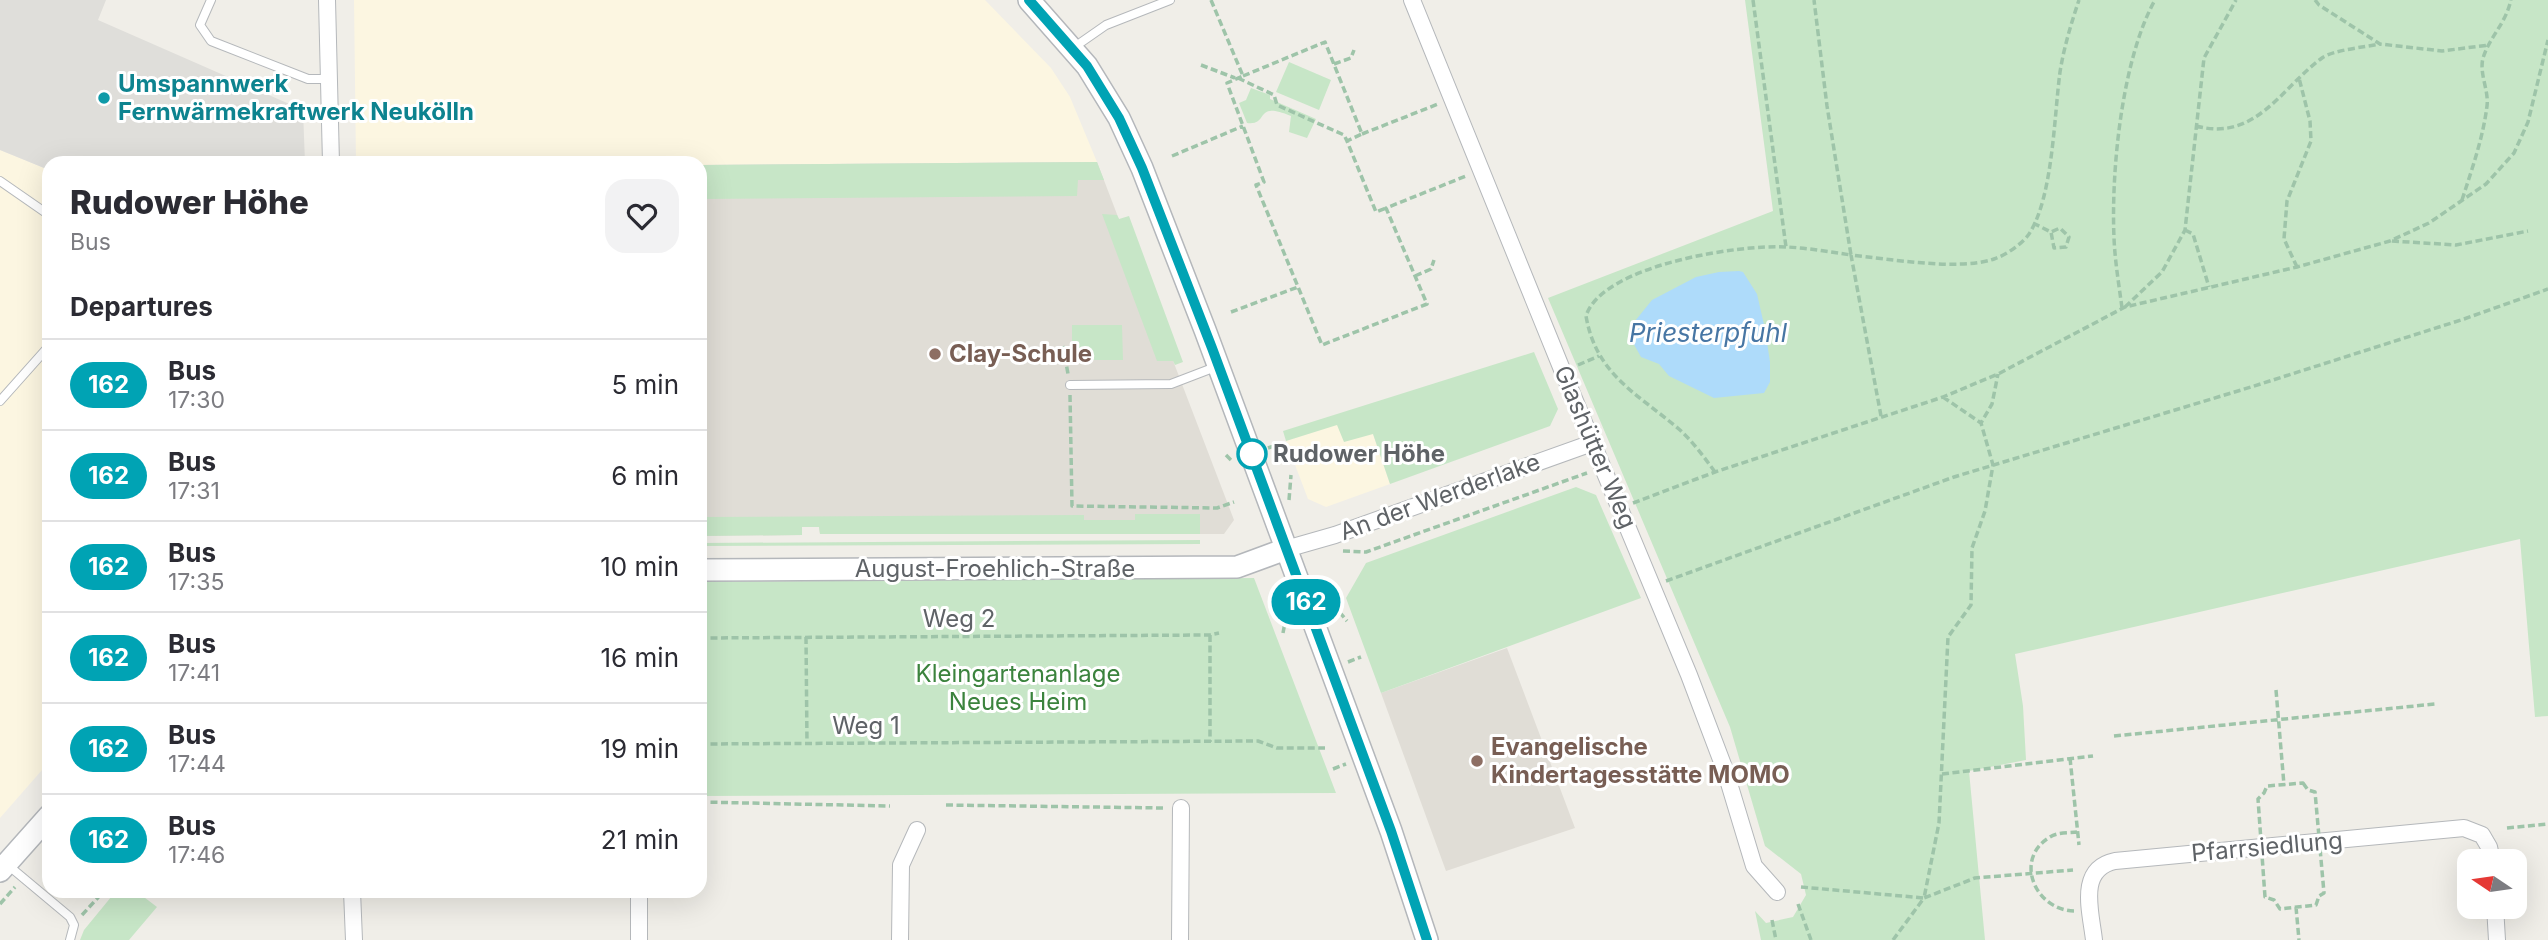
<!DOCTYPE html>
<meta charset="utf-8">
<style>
body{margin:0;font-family:Inter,sans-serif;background:#f2f2f3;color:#2b2b33;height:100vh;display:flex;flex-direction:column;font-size:26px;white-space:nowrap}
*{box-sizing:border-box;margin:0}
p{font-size:23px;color:#7c7c81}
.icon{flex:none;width:38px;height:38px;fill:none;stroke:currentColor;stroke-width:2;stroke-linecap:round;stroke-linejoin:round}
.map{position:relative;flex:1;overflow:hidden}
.details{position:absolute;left:42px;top:156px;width:665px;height:742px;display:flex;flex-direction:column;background:#fff;border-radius:21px;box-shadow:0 7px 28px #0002}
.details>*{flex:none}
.badge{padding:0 14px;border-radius:23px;font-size:24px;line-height:46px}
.needle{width:46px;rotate:283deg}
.tools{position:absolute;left:2457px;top:849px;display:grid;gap:14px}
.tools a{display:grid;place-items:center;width:70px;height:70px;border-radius:14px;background:#fff;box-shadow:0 7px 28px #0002;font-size:35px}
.map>.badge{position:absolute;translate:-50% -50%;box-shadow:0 0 0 4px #fff}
h2{padding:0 28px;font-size:26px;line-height:63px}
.round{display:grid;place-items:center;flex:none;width:74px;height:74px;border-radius:21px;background:#f2f2f3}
.head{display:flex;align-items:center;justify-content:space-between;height:119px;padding:0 28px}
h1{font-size:33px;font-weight:800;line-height:52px}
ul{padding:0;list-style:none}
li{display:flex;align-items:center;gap:21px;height:91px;padding:0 28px;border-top:2px solid #e1e1e2}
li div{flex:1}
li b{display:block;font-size:26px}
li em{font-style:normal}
li .badge{min-width:77px;font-weight:700;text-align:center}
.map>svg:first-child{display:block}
</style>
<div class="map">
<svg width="2548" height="940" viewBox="0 0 2548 940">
<rect width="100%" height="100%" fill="#f0eee8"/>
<!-- commercial -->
<path fill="#fcf6e1" d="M354,0H985L1051,68L1070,97L1097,162L700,165V163H356Z
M0,150L49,170V762L0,818Z
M1337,424L1373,434L1390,484L1326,507L1308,499L1286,441Z"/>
<!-- industrial -->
<path fill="#dfdeda" d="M0,0H106L98,20L303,110L305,163H49V170L0,150Z"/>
<!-- education -->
<path fill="#e0ddd6" d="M1097,162L1234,520L1224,534H820L819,527H802V535L700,536V165Z
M1507,648L1575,828L1446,871L1381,693Z"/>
<!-- green -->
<path fill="#c7e6c7" d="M1745,0H2548V716L2535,717L2520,539L2015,654L2023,706L2026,760L1969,771L1985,940H1761L1755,911L1766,923L1793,917L1806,895L1801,874L1765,846L1730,727L1548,298L1773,211Z
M1289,62L1331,80L1319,110L1276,92Z
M1251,88L1270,95V99L1316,119L1307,138L1289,132L1291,116C1253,100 1270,126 1247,123L1239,103L1246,100Z
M1097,162L1104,180H1078L1077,196L700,199V165Z
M1102,214L1117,215L1119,219L1129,216L1183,362L1175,365L1173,361H1157Z
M1072,325H1122L1123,360H1072Z
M1534,352L1558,409L1550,426L1390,484L1373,434L1344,442L1337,425L1286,441L1283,431Z
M1576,487L1596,495L1641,598L1381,693L1346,598L1366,563Z
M1135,514H1200V534H820L819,527H802V535L700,536V517L1084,515V520H1135Z
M1200,540V544L700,546V543Z
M1254,578L1336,793L700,796V582Z
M116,891H136L157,907L129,940H80L84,930Z"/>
<!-- water -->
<path fill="#aedbfa" d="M1739,271L1743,272L1757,294L1765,329L1770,362V382L1764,393L1714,398L1669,376L1659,364L1641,357L1631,339V326L1652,300L1696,277L1719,272Z"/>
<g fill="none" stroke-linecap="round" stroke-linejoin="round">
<!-- lane casing -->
<g stroke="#b5b8bb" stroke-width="10">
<path id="lane" d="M211,0L200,25L211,41L308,79H329
M1073,48L1106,25L1170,0
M0,181L49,215
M1070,385L1171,384L1218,366
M0,401L49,346
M9,866L70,917L74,925L70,940"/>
</g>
<!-- street casing -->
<g stroke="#b5b8bb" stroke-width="18">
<path id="street" d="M327,0L331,163
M1412,0L1563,372L1689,675L1725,770L1754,866L1777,892
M1286,549L1335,535L1592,443
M352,891L354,940
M639,891V940
M2495,906L2497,940
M900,940L901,865L917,830
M1180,940L1181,808
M2094,940C2091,912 2077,869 2115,861L2464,828L2482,835L2489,847L2492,861"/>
</g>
<!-- secondary casing -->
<g stroke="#b4b7bb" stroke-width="24">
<path id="secondary" d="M1029,0L1087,66L1119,118L1142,168L1205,330L1391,831L1427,940
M700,570L1237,567L1286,549
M0,871L49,816"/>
</g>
<!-- path -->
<path stroke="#9ec4a9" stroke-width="3.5" stroke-dasharray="7 3.5" stroke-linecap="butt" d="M1211,0L1243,76L1227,83L1264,182L1256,185L1322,345L1427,304L1386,208L1466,176
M1753,0L1786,247
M2315,0L2319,5L2380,44L2442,51L2489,45
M1334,64L1351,58L1354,50
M1201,65L1235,78
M1243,76L1325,42L1362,134L1347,141L1376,212L1386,208
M1238,78L1274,95L1277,105L1344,135L1347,141
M2196,126C2256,142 2281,88 2322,58C2333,50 2365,47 2380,44
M1362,134L1438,104
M1172,156L1243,126
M2462,200C2472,169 2483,138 2487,106C2489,90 2479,74 2483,58C2490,36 2505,25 2511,0
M2033,223L2051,232L2054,248L2066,247L2069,237L2060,228L2051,232
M2185,230L2193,234L2209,287
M2392,241L2456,245L2528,231
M2297,267L2284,239L2287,201L2311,141L2310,121L2299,78
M1415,276L1431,269L1434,260
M2125,307L2162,272L2185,230L2204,58L2236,0
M2122,308C2119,285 2115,262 2114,238C2111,170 2122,59 2155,0
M1231,312L1298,287
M1063,346L1068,374
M1578,365L1599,356
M1070,395L1072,506L1217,508L1234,502
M1943,397L1981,423L1992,404L1998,374
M1881,416L1851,255C1890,259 1958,271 1994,259C2006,255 2022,244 2029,234C2053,197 2054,117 2060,72C2064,47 2071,24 2079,0
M1268,448L1279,444
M1226,455L1233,462
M1715,472C1704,457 1693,442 1680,430C1638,394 1596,375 1586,316C1602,265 1740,244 1787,247C1808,248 1830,252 1851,255L1827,106L1814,0
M1289,500L1291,475
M1633,503L1715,472L1943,397L1998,374L2125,307L2297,267L2390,241L2429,223L2486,184L2514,153L2528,122L2548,40
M1343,551L1366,552L1587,473
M1666,581L1954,477L2251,387L2464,319L2548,289
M1326,596L1347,621
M1283,633L1288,607
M1210,635V742
M806,637L807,744
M700,638L1210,635L1219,633
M1348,662L1361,657
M2276,690L2284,785
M2114,736L2435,704
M700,744L1258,741L1277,748H1325
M2070,758L2079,845
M1333,769L1346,764
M1942,774L2093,756
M2303,783L2308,790L2315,792L2324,893L2319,896L2316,905L2280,909L2274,900L2265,897L2258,799L2264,793L2267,786Z
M700,802L890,806
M946,805L1164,808
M2507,828L2548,824
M1801,887L1924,898L1939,823L1948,637L1971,605L1972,548L1985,511L1993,465L1981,423
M0,904L15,887
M1798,904L1811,940
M2296,907L2299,940
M2074,911C2035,910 2013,859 2050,837C2058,832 2069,833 2077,832
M82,915L104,891
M1772,920L1776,940
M1893,940L1924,898L1975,878L2073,870"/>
<!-- lane -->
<use href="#lane" stroke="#fff" stroke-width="8"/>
<!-- street -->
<use href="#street" stroke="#fff" stroke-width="16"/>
<!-- secondary -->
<use href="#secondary" stroke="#fff" stroke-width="21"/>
</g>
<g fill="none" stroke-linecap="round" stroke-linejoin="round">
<!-- line casing -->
<g stroke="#fff" stroke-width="16">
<path id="line" d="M1029,0L1087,66L1119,118L1142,168L1212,348L1391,831L1427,940"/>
</g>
<!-- line -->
<use href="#line" stroke="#00a3b4" stroke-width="10"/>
</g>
<!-- markers -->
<circle fill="#0f9aa8" stroke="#fff" stroke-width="2.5" cx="104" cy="98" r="7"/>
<g fill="#8d6e63" stroke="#fff" stroke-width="2.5">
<circle cx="935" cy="354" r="7"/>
<circle cx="1477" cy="761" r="7"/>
</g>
<circle fill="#fff" stroke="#00a3b4" stroke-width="3.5" cx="1252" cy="454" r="14"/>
<g text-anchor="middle" stroke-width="6" stroke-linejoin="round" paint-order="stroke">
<!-- culture labels -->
<g font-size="24" font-weight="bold" fill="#0d838f" stroke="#fff" text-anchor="start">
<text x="118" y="92">Umspannwerk<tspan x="118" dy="28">Fernwärmekraftwerk Neukölln</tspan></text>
</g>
<!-- education labels -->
<g font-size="24" font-weight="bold" fill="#785e54" stroke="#fff" text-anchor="start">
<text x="949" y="362">Clay-Schule</text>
<text x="1491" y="755">Evangelische<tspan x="1491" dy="28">Kindertagesstätte MOMO</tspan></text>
</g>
<!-- street labels -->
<g font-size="24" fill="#5f6367" stroke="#fff">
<text transform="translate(1595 447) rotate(67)" y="8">Glashütter Weg</text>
<text transform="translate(1440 497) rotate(-20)" y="8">An der Werderlake</text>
<text x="995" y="577">August-Froehlich-Straße</text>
<text x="959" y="627">Weg 2</text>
<text x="866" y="734">Weg 1</text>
<text transform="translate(2267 847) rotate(-5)" y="8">Pfarrsiedlung</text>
</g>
<!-- stop labels -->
<g font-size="24" font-weight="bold" fill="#5f6367" stroke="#fff" text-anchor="start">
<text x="1273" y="462">Rudower Höhe</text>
</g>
<!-- park labels -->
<g font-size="24" fill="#3b833d" stroke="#fff">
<text x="1018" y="682">Kleingartenanlage<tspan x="1018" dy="28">Neues Heim</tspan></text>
</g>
<!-- water labels -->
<g font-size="26" font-style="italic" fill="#4776a4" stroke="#fff">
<text x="1708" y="342">Priesterpfuhl</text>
</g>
</g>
</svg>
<div class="tools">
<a><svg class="needle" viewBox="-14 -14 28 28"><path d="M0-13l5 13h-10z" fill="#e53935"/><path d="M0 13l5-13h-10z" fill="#7c7c81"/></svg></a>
</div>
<b class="badge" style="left:1306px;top:602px;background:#00a3b4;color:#fff">162</b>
<section class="details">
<div class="head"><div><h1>Rudower Höhe</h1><p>Bus</p></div><a class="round"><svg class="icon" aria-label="heart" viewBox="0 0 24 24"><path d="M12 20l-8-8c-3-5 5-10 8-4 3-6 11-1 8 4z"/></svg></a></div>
<h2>Departures</h2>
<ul>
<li><span class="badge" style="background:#00a3b4;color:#fff">162</span><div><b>Bus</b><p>17:30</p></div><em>5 min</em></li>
<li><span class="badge" style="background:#00a3b4;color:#fff">162</span><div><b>Bus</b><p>17:31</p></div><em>6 min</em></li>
<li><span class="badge" style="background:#00a3b4;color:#fff">162</span><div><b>Bus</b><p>17:35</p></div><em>10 min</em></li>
<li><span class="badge" style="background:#00a3b4;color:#fff">162</span><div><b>Bus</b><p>17:41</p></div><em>16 min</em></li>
<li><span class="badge" style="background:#00a3b4;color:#fff">162</span><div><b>Bus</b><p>17:44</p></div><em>19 min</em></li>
<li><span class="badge" style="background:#00a3b4;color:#fff">162</span><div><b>Bus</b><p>17:46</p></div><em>21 min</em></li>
</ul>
</section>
</div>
